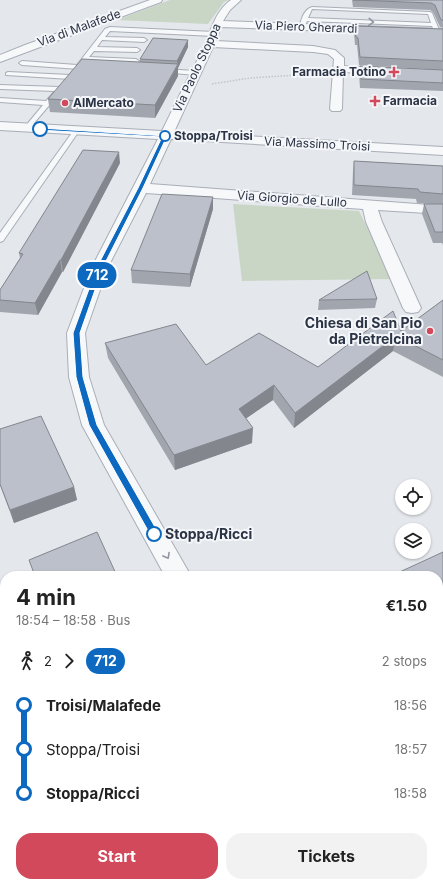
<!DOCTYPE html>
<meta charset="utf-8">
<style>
body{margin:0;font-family:Inter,sans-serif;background:#f2f2f2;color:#222;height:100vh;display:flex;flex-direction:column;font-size:15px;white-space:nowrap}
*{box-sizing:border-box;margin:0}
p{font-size:13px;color:#767676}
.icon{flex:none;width:22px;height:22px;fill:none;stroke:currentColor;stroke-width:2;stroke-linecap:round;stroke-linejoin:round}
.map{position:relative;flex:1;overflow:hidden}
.sheet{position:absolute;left:0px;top:571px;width:443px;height:316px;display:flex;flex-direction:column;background:#fff;border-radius:16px 16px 0 0;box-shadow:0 1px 3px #0004}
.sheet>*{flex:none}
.badge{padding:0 8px;border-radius:13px;font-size:14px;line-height:26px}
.buttons{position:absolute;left:395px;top:479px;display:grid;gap:8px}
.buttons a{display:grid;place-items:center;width:36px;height:36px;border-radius:50%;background:#fff;box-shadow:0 1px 3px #0004;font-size:20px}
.map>.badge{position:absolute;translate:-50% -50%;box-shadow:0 0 0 2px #fff}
.legs{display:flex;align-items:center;gap:6px;height:44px;padding:0 16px;font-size:13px}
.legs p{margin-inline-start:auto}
.headline{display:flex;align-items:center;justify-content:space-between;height:68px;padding:0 16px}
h1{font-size:22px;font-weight:700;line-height:30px}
.action{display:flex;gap:8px;margin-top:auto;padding:8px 16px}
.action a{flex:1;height:46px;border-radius:16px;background:#d1495b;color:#fff;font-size:16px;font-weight:700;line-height:46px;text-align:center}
.action a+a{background:#f2f2f2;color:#222}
ul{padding:0 16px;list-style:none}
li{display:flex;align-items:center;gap:14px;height:44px;font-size:15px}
li i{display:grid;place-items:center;width:6px;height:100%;margin:0 5px;background:currentColor}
li i::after{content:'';width:10px;height:10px;margin:-5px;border:3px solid;border-radius:50%;background:#fff}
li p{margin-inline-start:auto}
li:first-child i{background:linear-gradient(#0000 50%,currentColor 0)}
li:last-child i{background:linear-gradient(currentColor 50%,#0000 0)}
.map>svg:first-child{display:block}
</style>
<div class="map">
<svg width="443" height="887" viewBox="0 0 443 887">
<rect width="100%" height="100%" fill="#e4e7ec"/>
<!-- green -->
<path fill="#c9d6c5" d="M170,0H229L224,2L208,24L117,20Z
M233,204L359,211L393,279L242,281Z"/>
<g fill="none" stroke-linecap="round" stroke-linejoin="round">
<!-- service casing -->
<g stroke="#a9aeb7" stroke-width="2">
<path id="service" d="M312,7L430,12L432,13L440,32L435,33L432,26L307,21L304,28H300C300,21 304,9 312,7ZM312,9L428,14L431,23L308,18Z
M110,27L214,32L217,34L214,36L110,31L105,37L144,38L147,40L144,42L102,40L97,47L137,48L140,50L137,52L94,51L89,57L136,59L139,61L138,62L87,61L79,69L22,65L19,63L22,61L77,65L105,29Z
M163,69L196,71L199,73L196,75L161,72V70Z
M8,72L70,75L73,77L70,79L6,75V73Z
M0,85L60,87L63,89L29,129L27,130L24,128L43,105L0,102V98L46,101L55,91L0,89Z
M74,130L79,131L3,241L0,242V233Z
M0,653L5,655V684L0,683Z
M57,882H77L78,887H58Z
M397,882H418L420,887H399Z"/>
</g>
<!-- minor casing -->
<g stroke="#a9aeb7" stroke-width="2">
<path id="minor" d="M231,0H241L230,10L223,21L443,29V35L221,27L216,41L313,46L335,50L344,58V66L443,71V77L343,72L342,109L340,111H332L330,109L334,59L328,54L313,52L213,47L174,132L443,147V155L171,139L150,184L443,206V214L378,210L382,222L421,308L418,312L412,313L406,312L403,308L366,222L363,209L146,193L108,267L85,333L89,377L104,425L191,576H165L82,425L69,377L67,333L92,267L158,139L0,130V122L162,131C175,104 189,76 203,49C211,32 214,12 231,0Z
M443,723V754L438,757V725Z
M166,882H209L207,887H164Z"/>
</g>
<!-- tertiary casing -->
<g stroke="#a9aeb7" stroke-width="2">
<path id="tertiary" d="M150,0H162L161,2L0,62V55L25,45Z"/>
</g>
<!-- path-far1 -->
<path stroke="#c2c5cb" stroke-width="1" stroke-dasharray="1.5 1.5" stroke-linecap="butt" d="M297,75L318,74"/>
<!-- path -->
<path stroke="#c2c5cb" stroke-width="1.5" stroke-dasharray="1.5 1.5" stroke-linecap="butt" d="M212,84L250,78L314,74"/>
<!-- service -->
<use href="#service" fill="#f7f8fa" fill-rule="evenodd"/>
<!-- minor -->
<use href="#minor" fill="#f7f8fa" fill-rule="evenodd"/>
<!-- tertiary -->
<use href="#tertiary" fill="#f7f8fa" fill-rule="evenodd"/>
</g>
<!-- wall -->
<path fill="#a1a5ae" d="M352,0H443V28L440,27L433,12L430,10L353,7Z
M355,26L443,29V70L359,65L357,45H355L354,33Z
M188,40V47L178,68V76L155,118L50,112L48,99L140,62V59Z
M360,66L443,70V91L360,88L359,74Z
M354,161L443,166V245L442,243H433L422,214L424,204H431L417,203L416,199L352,195L353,171Z
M120,163L63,272H62L38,315L0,312V290L20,258L19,253Z
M213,209L190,287L132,283L131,270Z
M377,299L375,308L318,310L319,300Z
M443,300V377L393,351L294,428L273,400L246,418L252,443L175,470L108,358L105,343L206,365L318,367L401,331Z
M0,429L74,487L77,500L14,523L0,485Z"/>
<!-- shaded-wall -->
<path fill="#83868d" d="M188,40V47L178,68V76L155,118V105L178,65L177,61Z
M119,152L120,163L63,272L61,260Z
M213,197V209L190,287V274Z
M60,260L62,272L38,315L35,303Z
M396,336L393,351L294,428L295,413Z
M274,385L273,400L238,424L239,409Z
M253,428L252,443L175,470L174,455Z
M74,487L77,500L14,523L10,510Z
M443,673V683L438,686V675Z"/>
<!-- building -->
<path fill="#bbc0ca" stroke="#83868d" d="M353,0H443V20H441L435,5L431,3Z
M355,26L443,29V61L360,57L358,38L356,37Z
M153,38L188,40L177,61L140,59Z
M82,59L178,64L155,105L48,99Z
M360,66L443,70V83L361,79Z
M83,150L119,152L61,260H60L35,303L0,300V290L23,254L19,253Z
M354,161L443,166V194L420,192L418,189L354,185Z
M162,194L213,197L190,274L131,270Z
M424,204H443V232H435Z
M367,271L377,299L319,300Z
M443,300V360L396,336L295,413L274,385L239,409L253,428L174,455L105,343L176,324L206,365L259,333L318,367L393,311L401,331Z
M41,416L74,487L10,510L0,484V429Z
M97,532L117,576H35L29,560Z
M443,552V673L438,675V576H391Z"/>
<!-- one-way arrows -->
<defs><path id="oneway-chevron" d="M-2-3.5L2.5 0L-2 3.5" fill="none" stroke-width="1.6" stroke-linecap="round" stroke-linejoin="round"/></defs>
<g stroke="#9196a0">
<use href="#oneway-chevron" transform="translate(371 22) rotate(3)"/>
<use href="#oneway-chevron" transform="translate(167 556) rotate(61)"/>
</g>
<!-- line-1 -->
<path fill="#0c69bf" stroke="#fff" d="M40,128L167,136L143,188L103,267L80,333L83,377L97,425L159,534L154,537L151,536L89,425L76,377L73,333L97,267L138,188L162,137L38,130Z"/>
<!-- markers -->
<g fill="#d1495b" stroke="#f4f6f9" stroke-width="1.5">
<path d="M392 66h4v4h4v4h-4v4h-4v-4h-4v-4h4z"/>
<path d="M373 95h4v4h4v4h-4v4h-4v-4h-4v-4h4z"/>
<circle cx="65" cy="103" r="4"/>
<circle cx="430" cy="331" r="4"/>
</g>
<g fill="#fff" stroke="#0c69bf" stroke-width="2">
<circle cx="40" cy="129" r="7"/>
<circle cx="165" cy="136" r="5"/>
<circle cx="154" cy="534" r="7"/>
</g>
<g text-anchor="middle" stroke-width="4" stroke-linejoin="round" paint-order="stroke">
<!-- far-street labels -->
<g font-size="12" fill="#2b3445" stroke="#f4f6f9">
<text transform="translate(306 27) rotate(2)" y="4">Via Piero Gherardi</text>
<text transform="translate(79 28) rotate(-20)" y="4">Via di Malafede</text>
<text transform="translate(197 68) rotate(-65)" y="4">Via Paolo Stoppa</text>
<text transform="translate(317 144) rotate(3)" y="4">Via Massimo Troisi</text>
<text transform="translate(292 199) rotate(4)" y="4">Via Giorgio de Lullo</text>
</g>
<!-- far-poi labels -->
<g font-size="12" font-weight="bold" fill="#2b3445" stroke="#f4f6f9" text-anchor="start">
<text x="386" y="76" text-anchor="end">Farmacia Totino</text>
<text x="383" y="105">Farmacia</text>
<text x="73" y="107">AlMercato</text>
</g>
<!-- far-stop labels -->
<g font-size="12" font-weight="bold" fill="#2b3445" stroke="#f4f6f9" text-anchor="start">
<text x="174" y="140">Stoppa/Troisi</text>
</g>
<!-- poi labels -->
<g font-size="14" font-weight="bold" fill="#2b3445" stroke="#f4f6f9" text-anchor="end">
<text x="422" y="328">Chiesa di San Pio<tspan x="422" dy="16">da Pietrelcina</tspan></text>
</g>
<!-- stop labels -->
<g font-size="14" font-weight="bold" fill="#2b3445" stroke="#f4f6f9" text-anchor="start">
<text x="165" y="539">Stoppa/Ricci</text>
</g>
</g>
</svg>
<div class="buttons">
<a><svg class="icon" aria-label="locate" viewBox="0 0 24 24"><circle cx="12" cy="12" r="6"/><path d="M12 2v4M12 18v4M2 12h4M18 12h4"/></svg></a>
<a><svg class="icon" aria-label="layers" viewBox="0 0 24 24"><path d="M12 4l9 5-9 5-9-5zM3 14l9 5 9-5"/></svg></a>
</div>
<b class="badge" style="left:97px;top:275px;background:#0c69bf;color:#fff">712</b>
<section class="sheet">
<div class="headline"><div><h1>4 min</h1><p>18:54 – 18:58 · Bus</p></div><b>€1.50</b></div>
<div class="legs"><svg class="icon" aria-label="walk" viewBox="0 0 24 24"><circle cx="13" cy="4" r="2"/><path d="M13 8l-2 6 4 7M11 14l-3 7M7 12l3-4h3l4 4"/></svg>2<svg class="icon" aria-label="forward" viewBox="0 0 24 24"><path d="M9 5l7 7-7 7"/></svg><b class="badge" style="background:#0c69bf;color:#fff">712</b><p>2 stops</p></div>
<ul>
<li><i style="color:#0c69bf"></i><b>Troisi/Malafede</b><p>18:56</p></li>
<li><i style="color:#0c69bf"></i><span>Stoppa/Troisi</span><p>18:57</p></li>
<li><i style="color:#0c69bf"></i><b>Stoppa/Ricci</b><p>18:58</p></li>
</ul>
<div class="action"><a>Start</a><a>Tickets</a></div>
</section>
</div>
